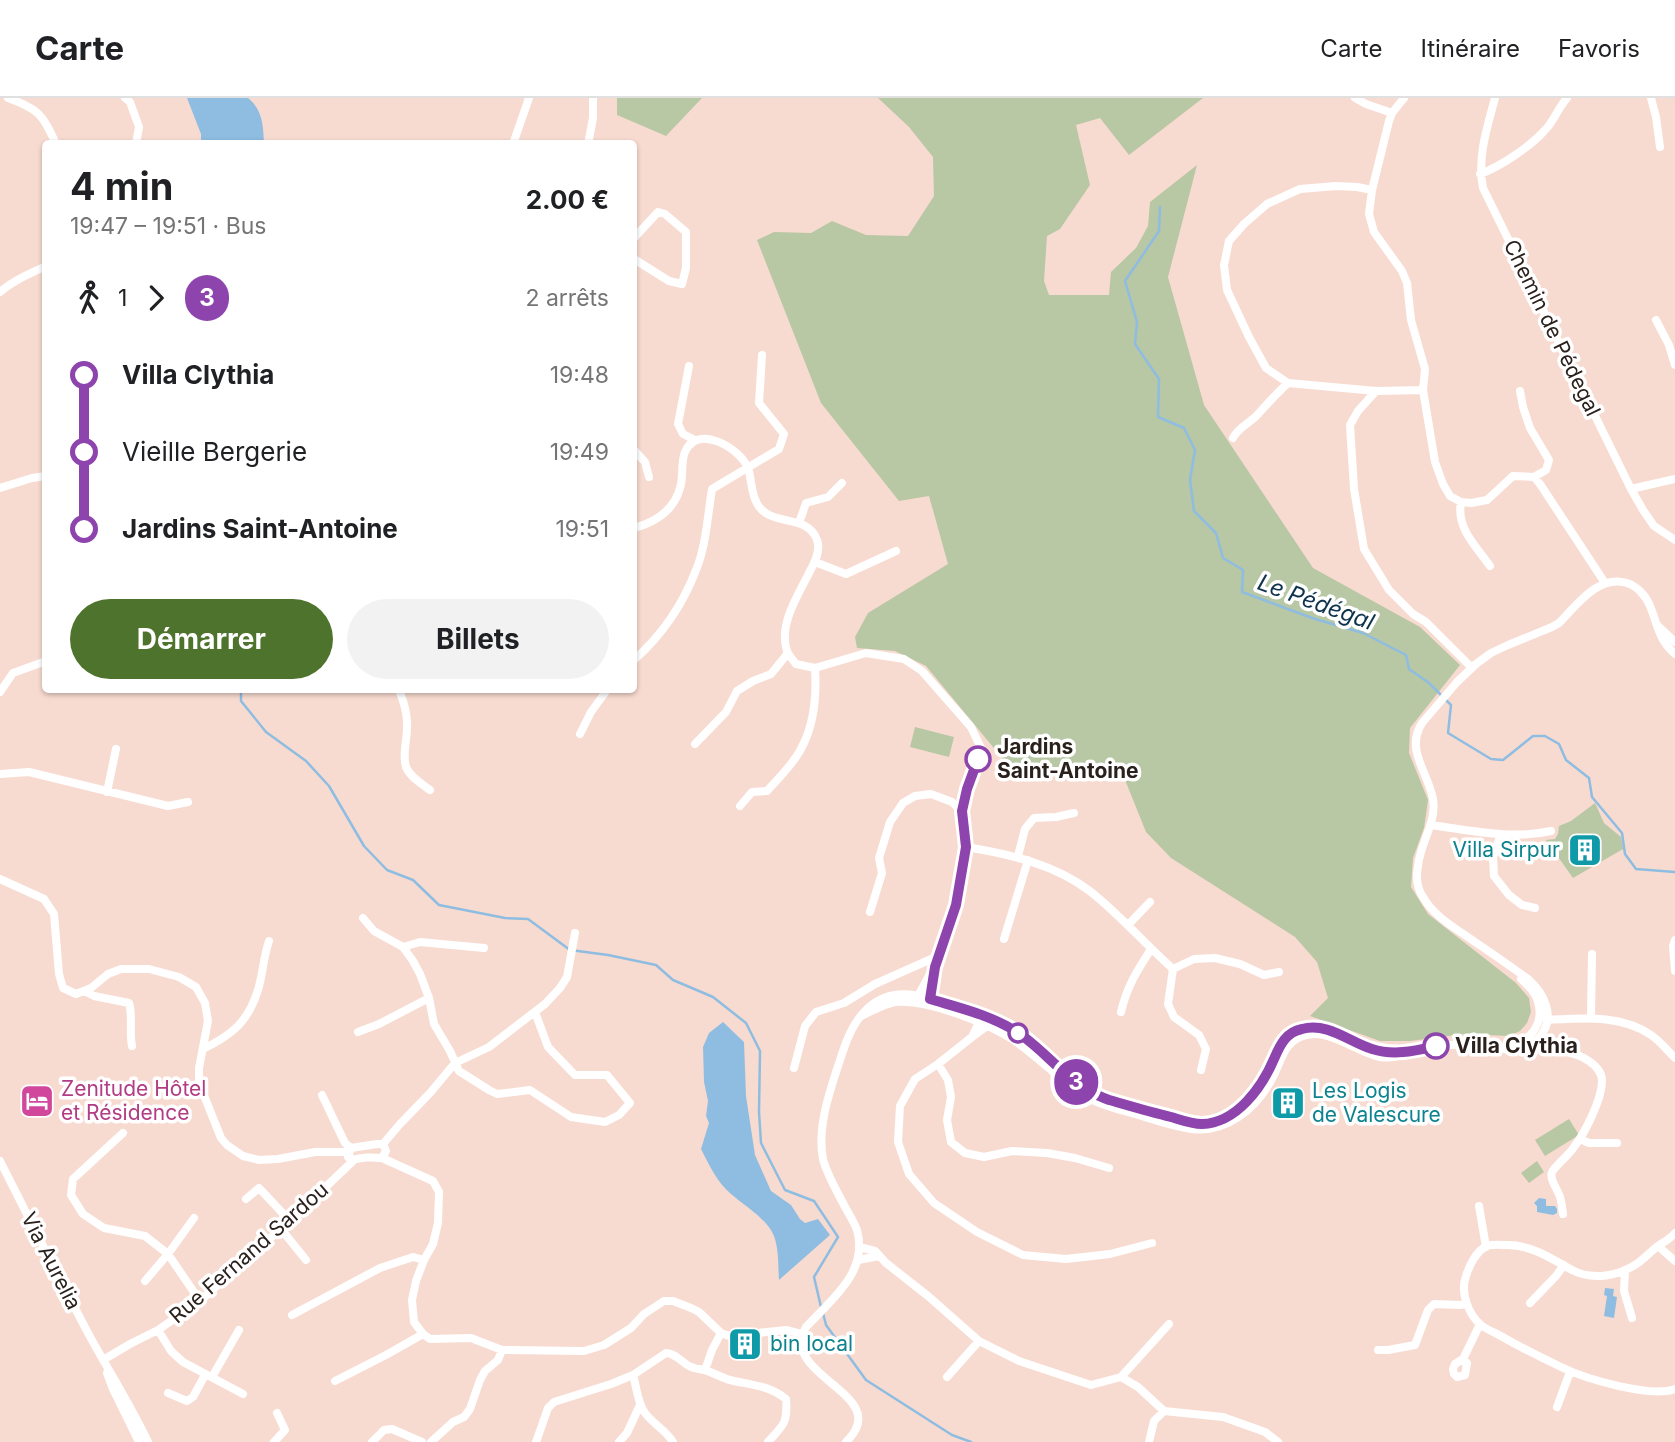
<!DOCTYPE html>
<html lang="fr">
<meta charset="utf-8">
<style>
body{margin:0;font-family:Inter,sans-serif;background:#f2f2f2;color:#202124;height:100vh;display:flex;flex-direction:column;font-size:26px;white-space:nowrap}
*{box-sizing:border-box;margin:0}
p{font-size:23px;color:#757577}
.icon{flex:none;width:38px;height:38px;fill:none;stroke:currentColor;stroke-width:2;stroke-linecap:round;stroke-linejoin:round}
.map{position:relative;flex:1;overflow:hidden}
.drawer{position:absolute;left:42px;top:42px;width:595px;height:553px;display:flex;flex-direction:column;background:#fff;border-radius:7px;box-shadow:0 2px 5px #0004}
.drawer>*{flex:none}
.badge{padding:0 14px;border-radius:23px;font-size:24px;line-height:46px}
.map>.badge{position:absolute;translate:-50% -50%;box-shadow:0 0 0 4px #fff}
.legs{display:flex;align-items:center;gap:10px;height:77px;padding:0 28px;font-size:23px}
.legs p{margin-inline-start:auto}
.headline{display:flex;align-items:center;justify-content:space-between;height:119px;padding:0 28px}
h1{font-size:38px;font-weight:700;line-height:52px}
.button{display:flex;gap:14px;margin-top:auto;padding:14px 28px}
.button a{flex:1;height:80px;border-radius:42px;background:#4e732c;color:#fff;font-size:28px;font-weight:700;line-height:80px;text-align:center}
.button a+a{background:#f2f2f2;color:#202124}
ul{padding:0 28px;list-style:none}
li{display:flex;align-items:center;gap:24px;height:77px;font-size:26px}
li i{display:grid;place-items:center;width:10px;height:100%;margin:0 9px;background:currentColor}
li i::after{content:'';width:18px;height:18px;margin:-9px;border:5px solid;border-radius:50%;background:#fff}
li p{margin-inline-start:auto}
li:first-child i{background:linear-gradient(#0000 50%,currentColor 0)}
li:last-child i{background:linear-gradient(currentColor 50%,#0000 0)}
header{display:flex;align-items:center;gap:42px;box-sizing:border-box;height:98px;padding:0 35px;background:#fff;border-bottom:2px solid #e0e0e0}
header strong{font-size:33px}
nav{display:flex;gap:38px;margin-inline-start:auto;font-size:24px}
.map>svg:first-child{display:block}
</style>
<header>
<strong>Carte</strong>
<nav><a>Carte</a><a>Itinéraire</a><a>Favoris</a></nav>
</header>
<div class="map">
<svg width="1675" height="1344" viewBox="0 0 1675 1344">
<rect width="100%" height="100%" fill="#f8dbd0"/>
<!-- green -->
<path fill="#b8c7a4" d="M617,0H702L666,38L617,17Z
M878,0H1203L1129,57L1100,20L1076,27L1090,87L1060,131L1047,138L1044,183L1049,197H1109L1111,174L1136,150L1148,128L1150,104L1197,67L1168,179L1204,307L1313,470L1420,529L1460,567L1410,630L1409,655L1428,702L1424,730L1413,760L1411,789L1428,816L1516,885L1529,900L1531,914L1527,925L1520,933L1509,938L1463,936L1410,943H1380L1310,918L1328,900L1317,864L1295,839L1171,760L1146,734L1121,672L1017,678L926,568L895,553L857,550L855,539L868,515L948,466L929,398L899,403L821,305L757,142L774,134L811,135L832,123L866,137L908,138L934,98L933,59L909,29Z
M915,629L954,639L949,659L910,649Z
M1595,705L1604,725L1621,739L1623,751L1573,780L1546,742L1555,741L1558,736L1559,728L1571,723Z
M1569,1021L1579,1037L1545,1058L1535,1042Z
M1537,1063L1544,1074L1529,1085L1521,1075Z"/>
<!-- water -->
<path fill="#8ebde1" d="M187,0H248C263,12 263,28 264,45H201V36Z
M723,924L744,944L746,998L755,1057L771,1093L791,1107L800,1121L805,1125L818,1121L830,1137L779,1182C778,1168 779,1152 774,1138C766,1120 746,1109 731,1096C717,1084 709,1067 701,1051L709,1025L706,1018L708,1003L704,984L703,949L709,935Z
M1539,1100L1546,1101V1108H1555L1557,1111V1115L1553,1117L1537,1114V1108L1534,1105Z
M1605,1190L1614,1191L1613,1198L1617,1199L1614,1220L1604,1218L1607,1198L1604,1197Z"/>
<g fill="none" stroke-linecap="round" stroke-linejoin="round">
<!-- stream -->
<path stroke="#8ebde1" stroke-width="2.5" d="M1160,109L1159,133L1125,183L1137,224L1135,246L1159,281L1158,319L1184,330L1195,352L1190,382L1194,413L1216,435L1223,460L1243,472L1242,494L1312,520L1363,535L1406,557L1409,571L1429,585L1451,607L1448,635L1491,661L1503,662L1533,638H1545L1559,646L1566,662L1589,680L1592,699L1622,735L1625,756L1636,771L1675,774
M241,592V603L266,634L306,663L329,688L364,748L387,772L413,782L439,807L505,820L528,821L570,852L608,857L656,867L673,882L713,899L746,925L760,953L759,1014L761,1045L785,1092L814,1103L838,1139L814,1179L821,1209
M823,1215L826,1227L866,1282L952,1337L971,1344"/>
<!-- minor -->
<path stroke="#fff" stroke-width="8" d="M8,0C39,11 43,17 56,46
M125,0L130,4L139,29L136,46
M1355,0L1366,6L1392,15
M1404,0L1392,15L1389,23L1372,92L1369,116L1374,134L1402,173L1407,185L1411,222L1425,271L1423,292L1435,364L1443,386L1450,398L1461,404L1471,405L1487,402L1513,378L1534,379L1540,386L1605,485
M1495,0C1487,30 1477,59 1483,90L1631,391L1643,412L1654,428L1675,442
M1651,0L1656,19L1660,49
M513,46L529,0
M588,46L593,20V0
M1480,76C1500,69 1531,48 1545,32C1554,23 1558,10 1567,0
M1372,92L1357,89L1336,88L1300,91L1267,106L1244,126L1229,143L1224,167L1227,192L1249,239L1266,270L1288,285L1376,293L1423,292
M634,140L658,114L665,116L686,134V170L682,186L669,183L634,161
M0,194C14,182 29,176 46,168
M1656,222L1669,247L1675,267
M689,268L678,326L683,336L695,342
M1376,293L1358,313L1350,327L1354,391L1364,451L1389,492L1413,516L1426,524L1471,569
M1520,293L1523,309L1530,330L1549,362L1546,372L1534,379
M1233,340C1239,328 1251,325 1259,315C1269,304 1277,295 1288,285
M634,352L645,364L649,379
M0,390L32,380L46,378
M1631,391L1675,381
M1461,404C1456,430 1476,448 1490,468
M799,425L806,405L828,399L842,385
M634,430C656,424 676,411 681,386C683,376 681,363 685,354C697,325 740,350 748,370C751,379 751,391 755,401C766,432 807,413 817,442C821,452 815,464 810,473C799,496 778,526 787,553C789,558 793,562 796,566L815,570L866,555L904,561L922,573L971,629L981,650L974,674L967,691L962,714L966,749L956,807L935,869L930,901
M815,464L846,476L896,453
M1657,527L1675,544
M634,562C661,538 683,506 696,472C706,449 708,415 712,391L779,351L784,336L759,305L762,257
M399,592C404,604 408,616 407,630C407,643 402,656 406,669C410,679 422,686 430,692
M0,594L13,575L46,563
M580,636L591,614L607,592
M695,646L726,614L737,593L753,583L771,576L788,555
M0,676L29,674L168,708L188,704
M107,694L116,651
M740,708L752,694L767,693C777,682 788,671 796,659C814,633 817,601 815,570
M1430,727C1469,732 1512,742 1551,733
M1501,736L1493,759L1494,778L1509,797L1522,807L1535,810
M966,749C1009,756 1055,766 1091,794C1120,817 1145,846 1173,871
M1018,758L1025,731L1034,720L1056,719L1074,715
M0,781L44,801L54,816L59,876L63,890L76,896L91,890L108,876L121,871H149L179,879L196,889L205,905L208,923L199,970V985L221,1040L227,1047L243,1058L259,1062L278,1061L315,1054H348
M870,814L882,775L879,760L890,724L903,705L915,698L931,696L952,704L962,714
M363,820L374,833L403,849L413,863L420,876L429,900L434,926L450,953L459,973L489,992L497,996L530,992L571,1019L605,1024L619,1017L630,1005L607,977H575L548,949L535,914
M1128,827L1150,804
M1004,841L1028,762
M1675,842L1673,848L1675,873
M403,849L420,844L484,850
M1173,871L1168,906L1174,919L1199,937L1206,951L1201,972
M1173,871L1194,861L1215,860L1240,866L1264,877L1279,874
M84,893L94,898L129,905C133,917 129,934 132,948
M920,902L918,898L931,874
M1540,912L1547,922C1581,920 1621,916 1651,937C1660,943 1667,952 1675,960
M1121,914C1127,888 1137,873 1151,851
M861,918C872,913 884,906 895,904C929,901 997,928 1023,949C1046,966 1065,987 1090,1001C1104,1008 1120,1012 1135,1016C1152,1021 1169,1027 1186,1030C1225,1038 1257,1011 1274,977C1281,963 1284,946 1300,939C1326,927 1355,954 1380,959C1398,962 1418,950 1436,948C1455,946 1475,946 1494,950C1544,959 1567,916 1528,881C1510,868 1493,856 1475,844C1457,831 1434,819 1423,799C1417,790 1416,778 1418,768C1420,745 1437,724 1433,701C1428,674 1405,652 1422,625L1457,584L1476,566L1491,555L1508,547L1552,529L1559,525C1576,508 1598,476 1627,485C1637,488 1646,498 1650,508C1658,527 1658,541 1675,556
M1591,920L1592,856
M984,923L979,924L972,939L987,928L986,925
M358,934L379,926L429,900
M972,939L938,966L915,981L900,1008L898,1044L909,1076L934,1105L977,1134L1023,1157L1066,1161L1110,1156L1152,1145
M1506,948C1528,946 1545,927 1538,904C1536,895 1529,888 1521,881
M203,951C232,937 248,924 258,892C263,876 263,860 269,843
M938,966L948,982L951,999L947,1022L951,1044L965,1055L984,1059L1012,1053L1047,1055L1075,1060L1109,1070
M794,970L805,928L816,914L844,905L875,886L938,858
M322,997L345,1045L351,1050
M123,1035L73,1081L71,1097L83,1116L104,1130L145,1138L168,1156L200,1203
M1580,1041L1589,1045H1617
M377,1046H383L386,1053L382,1060C368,1059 366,1059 351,1062L348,1059L351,1050Z
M383,1046L400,1026L430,995L455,965L489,949L545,906L560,890L567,879L575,835
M382,1060L433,1083L439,1094L438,1125L433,1146L424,1162L416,1183L412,1202L414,1224L423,1236L430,1241L471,1240L502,1252L584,1253L604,1247L631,1230L644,1216L664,1203H673L691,1210L699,1214L721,1235L729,1238L787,1232L802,1236
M0,1063C29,1120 58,1178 88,1235C108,1272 130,1306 148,1344
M246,1101L259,1090L290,1123
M1479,1108L1486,1149
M1563,1116C1562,1110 1562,1105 1560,1099C1558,1092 1549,1081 1552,1074C1555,1068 1570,1056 1574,1049C1585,1035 1602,1001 1602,983C1602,967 1580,956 1566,954
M281,1131L306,1162
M1675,1135C1670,1141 1665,1143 1658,1148C1651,1153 1645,1160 1638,1165C1619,1178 1593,1183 1572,1172C1552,1161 1532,1147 1508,1147C1502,1147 1493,1146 1487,1148C1476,1153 1469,1168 1466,1178C1460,1194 1468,1216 1481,1227C1486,1231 1493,1234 1499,1237C1520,1249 1540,1259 1561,1269C1586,1281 1650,1300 1675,1291
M1658,1148L1675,1163
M859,1149L875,1153L886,1165L928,1198L979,1243L1019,1263L1091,1287L1121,1279L1169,1226
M858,1162L879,1158
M1625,1172L1624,1193L1632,1220
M145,1183L168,1156L194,1120
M1530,1205L1556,1178L1564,1167
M292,1217L380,1170L413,1159L424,1162
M158,1232L171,1253L183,1264L243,1296
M1378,1252H1388L1415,1247L1428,1212L1434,1206L1461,1207L1466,1205
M1463,1261L1467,1265L1465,1277L1457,1279L1454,1276L1453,1271L1455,1266L1463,1261L1480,1226
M103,1262L130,1246L158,1232L200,1203L293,1120L354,1062
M705,1272L712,1252L721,1235
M107,1275L113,1291L139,1344
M633,1277C637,1290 637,1304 645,1315C653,1326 666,1332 673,1344
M212,1279L239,1232
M947,1279L979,1243
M1121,1279L1138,1289L1164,1313L1223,1319L1265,1334L1278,1344
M335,1283L386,1257L423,1236
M168,1295L187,1303L193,1299L205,1277
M1557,1309L1570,1274
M274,1344L285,1332L277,1315
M372,1344L384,1332L392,1331L422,1344
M431,1344L453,1324L464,1319L470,1311L480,1282L485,1273L498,1262L502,1252
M536,1344L548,1310L554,1304L611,1286L633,1277L666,1255C679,1256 682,1267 694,1270C697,1271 701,1271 704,1272C710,1273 722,1280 730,1282C750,1287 769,1287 786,1301C788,1326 783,1327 768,1344
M619,1344L627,1335L640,1307
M846,1344C896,1296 777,1279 806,1229C831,1202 869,1174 857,1132C854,1124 849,1116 845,1109C837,1093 827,1077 823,1061C816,1027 833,984 843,953C854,919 875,891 914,897C926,898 938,903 950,907C974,914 997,920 1018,935C1042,952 1061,977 1087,992C1110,1005 1137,1010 1162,1017C1174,1020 1186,1025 1198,1026C1230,1027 1257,997 1270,971C1278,955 1282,936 1301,931C1326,924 1348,942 1370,950C1380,954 1391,954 1402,955
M1149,1344L1154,1323L1164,1313"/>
</g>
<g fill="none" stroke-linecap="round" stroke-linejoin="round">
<!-- line-1 casing -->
<g stroke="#fff" stroke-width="16">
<path id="line-1" d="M978,661L967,691L962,713L966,749L956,807L935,869L930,901C960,910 990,917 1017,934C1041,950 1060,974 1084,990C1092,995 1101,999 1109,1002C1130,1008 1150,1014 1171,1019C1181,1022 1192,1026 1202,1026C1237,1025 1262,989 1274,961C1280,947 1286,934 1302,931C1328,924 1349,944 1372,951C1394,958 1414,953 1436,948"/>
</g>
<!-- line-1 -->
<use href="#line-1" stroke="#8e44ad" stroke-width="10"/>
</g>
<!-- icons -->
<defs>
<g id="building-square" transform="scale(1.75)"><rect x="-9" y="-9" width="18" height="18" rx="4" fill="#0f9aa8" stroke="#fff"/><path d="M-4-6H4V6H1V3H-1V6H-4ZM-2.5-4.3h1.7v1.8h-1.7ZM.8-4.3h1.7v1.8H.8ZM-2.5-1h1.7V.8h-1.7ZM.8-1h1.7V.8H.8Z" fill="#fff"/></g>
<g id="hotel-square" transform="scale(1.75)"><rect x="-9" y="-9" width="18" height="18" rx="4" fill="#d1479c" stroke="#fff"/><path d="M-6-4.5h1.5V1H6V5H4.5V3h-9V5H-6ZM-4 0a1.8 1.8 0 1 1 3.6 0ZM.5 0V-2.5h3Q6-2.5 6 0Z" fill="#fff"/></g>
</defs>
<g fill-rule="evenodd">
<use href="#building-square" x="1585" y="752"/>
<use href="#hotel-square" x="37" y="1003"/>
<use href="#building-square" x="1288" y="1005"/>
<use href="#building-square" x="745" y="1246"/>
</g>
<!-- markers -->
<g fill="#fff" stroke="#8e44ad" stroke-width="3.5">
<circle cx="978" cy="661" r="12"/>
<circle cx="1018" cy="935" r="9"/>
<circle cx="1436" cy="948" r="12"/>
</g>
<g text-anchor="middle" stroke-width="7" stroke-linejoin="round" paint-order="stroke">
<!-- street labels -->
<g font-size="21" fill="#2a201c" stroke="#fff">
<text transform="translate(1552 230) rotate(64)" y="7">Chemin de Pédegal</text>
<text transform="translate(249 1155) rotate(-41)" y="7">Rue Fernand Sardou</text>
<text transform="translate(51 1163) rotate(63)" y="7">Via Aurelia</text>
</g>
<!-- stop labels -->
<g font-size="21" font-weight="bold" fill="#2a201c" stroke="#fff" text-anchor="start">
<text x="997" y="656">Jardins<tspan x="997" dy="24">Saint-Antoine</tspan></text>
<text x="1455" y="955">Villa Clythia</text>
</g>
<!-- culture labels -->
<g font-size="21" fill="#0d838f" stroke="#fff" text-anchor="start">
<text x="1560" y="759" text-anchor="end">Villa Sirpur</text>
<text x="1312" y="1000">Les Logis<tspan x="1312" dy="24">de Valescure</tspan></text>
<text x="770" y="1253">bin local</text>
</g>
<!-- hotel labels -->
<g font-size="21" fill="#b23c85" stroke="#fff" text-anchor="start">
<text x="61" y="998">Zenitude Hôtel<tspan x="61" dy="24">et Résidence</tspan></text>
</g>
<!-- water labels -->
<g font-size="23" font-style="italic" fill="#0f334c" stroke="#fff">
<text transform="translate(1316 504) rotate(20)" y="8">Le Pédégal</text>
</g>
</g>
</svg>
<b class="badge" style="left:1076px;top:984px;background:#8e44ad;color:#fff">3</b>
<section class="drawer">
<div class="headline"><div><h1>4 min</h1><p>19:47 – 19:51 · Bus</p></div><b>2.00 €</b></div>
<div class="legs"><svg class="icon" aria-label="walk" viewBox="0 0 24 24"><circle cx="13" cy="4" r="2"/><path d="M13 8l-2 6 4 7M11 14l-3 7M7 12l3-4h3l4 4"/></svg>1<svg class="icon" aria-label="forward" viewBox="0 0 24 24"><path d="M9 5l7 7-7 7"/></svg><b class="badge" style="background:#8e44ad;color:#fff">3</b><p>2 arrêts</p></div>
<ul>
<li><i style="color:#8e44ad"></i><b>Villa Clythia</b><p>19:48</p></li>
<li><i style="color:#8e44ad"></i><span>Vieille Bergerie</span><p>19:49</p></li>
<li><i style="color:#8e44ad"></i><b>Jardins Saint-Antoine</b><p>19:51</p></li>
</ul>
<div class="button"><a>Démarrer</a><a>Billets</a></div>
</section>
</div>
